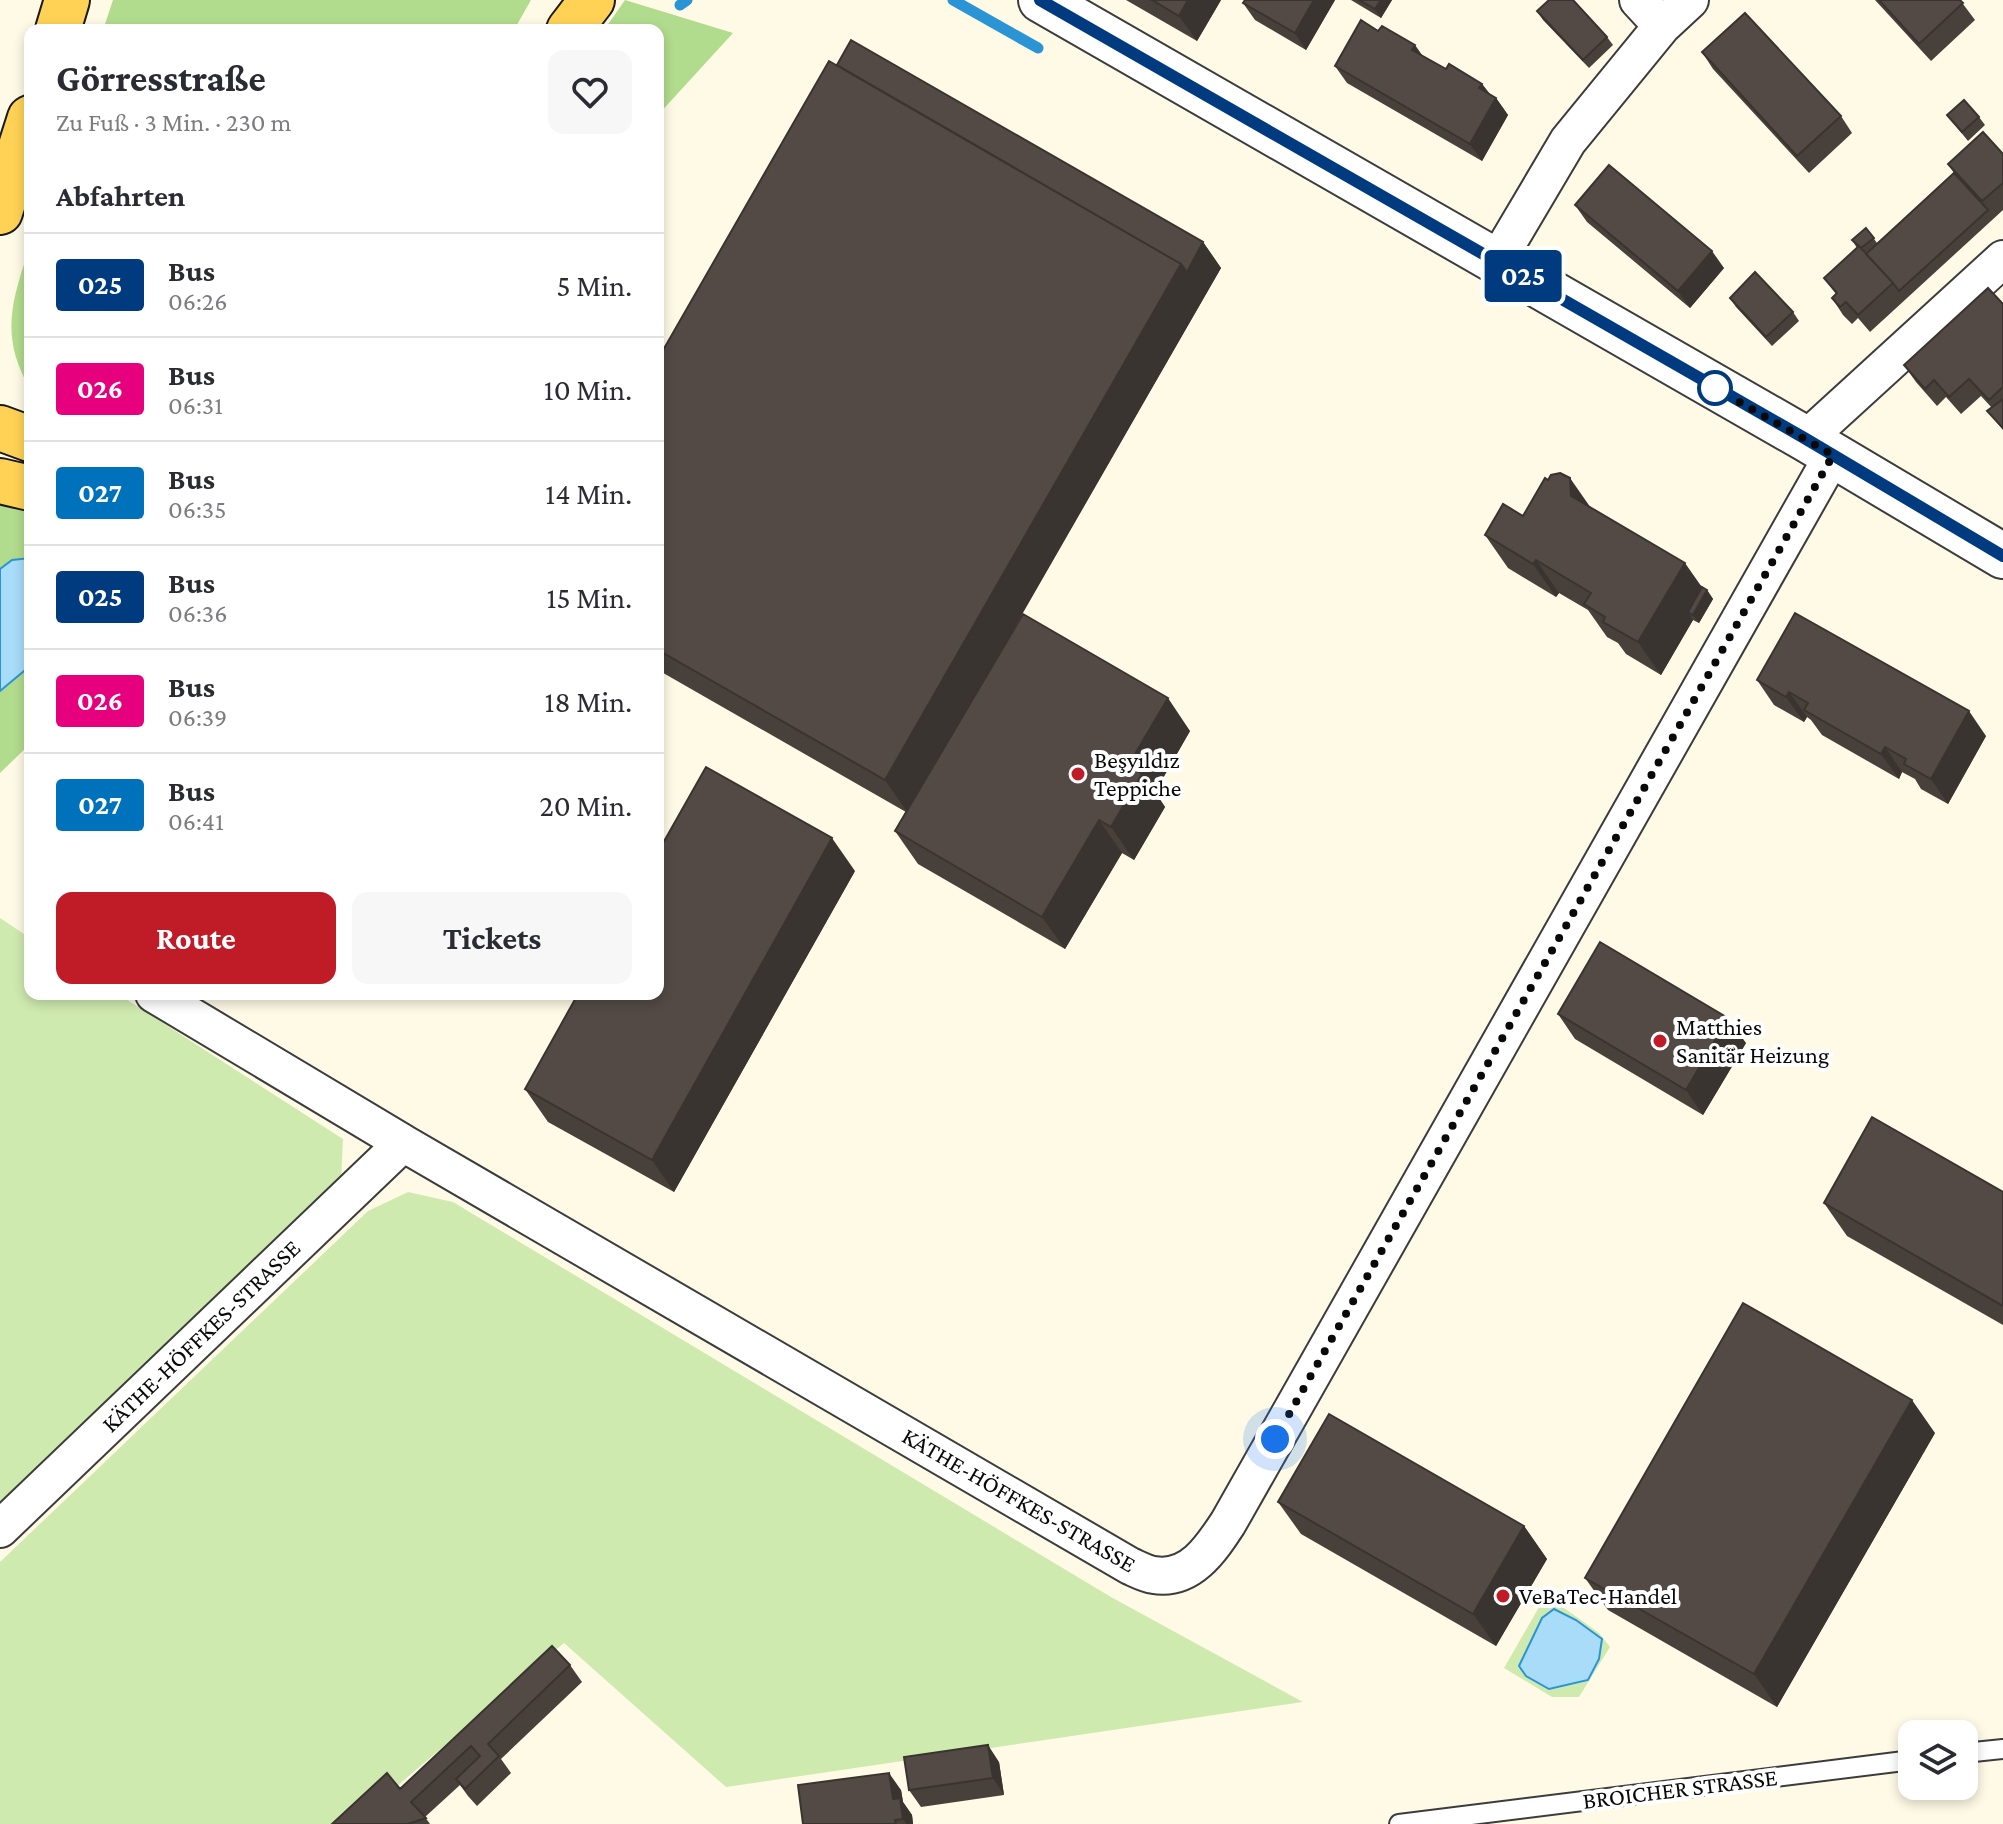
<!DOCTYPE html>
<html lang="de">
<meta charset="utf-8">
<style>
body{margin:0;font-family:"Crimson Pro",serif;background:#f7f7f7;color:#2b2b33;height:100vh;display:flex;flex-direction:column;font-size:30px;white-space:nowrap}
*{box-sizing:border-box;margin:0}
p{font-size:26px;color:#7c7c81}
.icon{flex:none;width:44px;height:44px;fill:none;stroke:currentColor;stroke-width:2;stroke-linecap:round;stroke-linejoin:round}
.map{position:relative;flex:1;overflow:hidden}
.sheet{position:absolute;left:24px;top:24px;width:640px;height:976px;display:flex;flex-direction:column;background:#fff;border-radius:16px;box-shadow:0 4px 12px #0003}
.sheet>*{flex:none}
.badge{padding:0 16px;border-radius:6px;font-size:28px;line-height:52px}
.buttons{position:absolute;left:1898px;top:1720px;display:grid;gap:16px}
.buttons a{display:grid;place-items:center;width:80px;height:80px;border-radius:16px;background:#fff;box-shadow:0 4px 12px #0003;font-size:40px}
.you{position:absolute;width:40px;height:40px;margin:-20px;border:6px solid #fff;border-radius:50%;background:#1a73e8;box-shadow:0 0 0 12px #1a73e833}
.map>.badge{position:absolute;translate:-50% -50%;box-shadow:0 0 0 4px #fff}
h2{padding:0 32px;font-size:30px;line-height:72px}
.round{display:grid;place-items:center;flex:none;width:84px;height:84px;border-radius:16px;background:#f7f7f7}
.head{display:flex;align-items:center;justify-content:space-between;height:136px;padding:0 32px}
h1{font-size:38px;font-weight:700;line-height:60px}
.button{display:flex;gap:16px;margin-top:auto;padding:16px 32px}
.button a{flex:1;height:92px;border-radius:16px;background:#bf1c27;color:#fff;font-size:32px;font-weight:700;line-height:92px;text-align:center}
.button a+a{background:#f7f7f7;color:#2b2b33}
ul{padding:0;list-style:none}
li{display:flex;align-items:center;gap:24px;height:104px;padding:0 32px;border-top:2px solid #e1e1e2}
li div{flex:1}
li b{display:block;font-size:30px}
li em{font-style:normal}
li .badge{min-width:88px;font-weight:700;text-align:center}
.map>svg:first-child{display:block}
</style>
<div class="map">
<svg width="2003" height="1824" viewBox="0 0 2003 1824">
<rect width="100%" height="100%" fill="#fffae6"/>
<!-- green -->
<path fill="#cfeaaf" d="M0,918L30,938V994H118L343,1139L341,1182L0,1504Z
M408,1192L453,1202L1111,1597L1303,1702L726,1787L564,1643L353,1824H0V1562L368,1211Z
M1546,1595L1599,1633L1610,1647L1579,1697H1552L1504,1668Z"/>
<!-- forest -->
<path fill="#b2dc8d" d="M113,0H531L514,30H103Z
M625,0L733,33L658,115V30H604Z
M30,246V389C0,336 11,303 30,246Z
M30,501V744L0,773V506Z"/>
<!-- water -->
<path fill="#a8dcf9" stroke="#2b94d4" stroke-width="2" d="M30,558V666L0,691V569L12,560Z
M1554,1609L1576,1620L1602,1639L1599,1659L1588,1680L1549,1689L1526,1676L1519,1666L1542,1618Z"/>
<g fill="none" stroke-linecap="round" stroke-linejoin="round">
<!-- stream -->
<path stroke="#2b94d4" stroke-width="11" d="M953,0L1038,48
M680,5L687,0"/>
<!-- service casing -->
<g stroke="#3c3c3c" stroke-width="22">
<path id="service" d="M1964,1753L2003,1749
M1399,1824L1912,1760"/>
</g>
<!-- minor casing -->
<g stroke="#3c3c3c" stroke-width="40">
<path id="minor" d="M1638,0L1662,26
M1497,261L1568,141L1662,26L1690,0
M1806,439L2003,259
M154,994L403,1143
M0,1529L403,1143L1130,1566C1137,1569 1146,1574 1154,1575C1190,1581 1211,1549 1228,1523L1833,455"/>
</g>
<!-- tertiary casing -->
<g stroke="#3c3c3c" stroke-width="48">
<path id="tertiary" d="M1041,0L1806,439L2003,556"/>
</g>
<!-- primary casing -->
<g stroke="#1a1a1a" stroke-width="48">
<path id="primary" d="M58,30L67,0
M569,30L592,0
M0,212L30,118
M0,428L30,439
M0,481L30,488"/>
</g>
<!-- service -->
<use href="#service" stroke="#fff" stroke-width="18"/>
<!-- minor -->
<use href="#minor" stroke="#fff" stroke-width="36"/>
<!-- tertiary -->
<use href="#tertiary" stroke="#fff" stroke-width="44"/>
<!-- primary -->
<use href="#primary" stroke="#ffd256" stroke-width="44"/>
</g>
<!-- wall -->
<path fill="#47403b" d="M1126,0H1221L1197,41Z
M1335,0L1306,50L1255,20L1243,3Z
M1351,0H1392L1381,18Z
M1875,0H1960L1975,20L1931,61Z
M1537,11L1607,37L1613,45L1589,68L1543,20Z
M1702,52L1841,116L1852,133L1809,173L1713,69Z
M1422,56L1446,69L1482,84L1490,94L1496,98L1508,115L1482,161L1347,83L1335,66Z
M1947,115L1979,117L1985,125L1968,141Z
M2003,154V210L1870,332L1858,318L1852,324L1843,315L1832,298L1836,294L1824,278L1857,248L1852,240L1866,228L1877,243L1954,173L1948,164Z
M1575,205L1724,268L1690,308L1587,222Z
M1203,242L1221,268L998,655L1190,731L1155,792L1165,807L1134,860L1122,853L1065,949L918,864L895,831L906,812L658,670V359Z
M1730,298L1793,312L1799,321L1772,346L1736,307Z
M2003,304V430L1987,411L1992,408L1981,396L1961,414L1946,397L1937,406L1916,382L1904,365Z
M1590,507L1707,590L1713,599L1699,623L1693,620L1661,675L1626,654L1618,643L1607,637L1588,610L1559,593L1556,597L1508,568L1485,535L1523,516Z
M1757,680L1986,736L1948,804L1921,789L1915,779L1902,772L1899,779L1822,735L1811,720L1807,717L1804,722L1774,705Z
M855,871L674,1192L548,1122L525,1089Z
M1558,1014L1746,1043L1703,1115L1575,1039Z
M2003,1192V1325L1847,1236L1824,1203Z
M1935,1433L1777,1707L1608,1610L1585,1578Z
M1278,1502L1524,1526L1547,1559L1496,1646L1301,1534Z
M570,1665L582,1682L501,1759L511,1773L477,1806L468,1796L460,1785L425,1817L430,1824H332L400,1789Z
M999,1762L1004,1795L921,1807L909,1790Z
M901,1790L903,1802L912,1815L913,1824H803Z"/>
<!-- shaded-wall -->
<path fill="#3a3430" d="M1188,0H1221L1197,41L1179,16Z
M1314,0H1335L1306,50L1295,33Z
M1381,0H1392L1381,18L1375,9Z
M1415,45L1427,62L1412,50Z
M1482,84L1494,100L1479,88Z
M1496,98L1508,115L1482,161L1470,144Z
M1203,242L1221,268L908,813L885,780L1181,264Z
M1712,251L1724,268L1690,308L1678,291Z
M1570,478L1593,511L1571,496Z
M1536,560L1559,593L1556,597L1533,564Z
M1685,563L1706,593L1707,590L1713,599L1699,623L1693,615L1688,612L1693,620L1661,675L1638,642Z
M1789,692L1807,717L1804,722L1786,697Z
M1168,698L1190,731L1155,792L1165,807L1134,860L1111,827L1128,766Z
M1969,711L1986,736L1948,804L1931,779Z
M1885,747L1902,772L1899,779L1881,754Z
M1099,820L1122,853L1065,949L1042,917Z
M832,838L855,871L674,1192L652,1160Z
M1728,1018L1746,1043L1703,1115L1686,1090Z
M1912,1400L1935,1433L1777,1707L1754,1674Z
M1524,1526L1547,1559L1496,1646L1473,1614Z
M988,1745L999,1762L1004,1795L993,1778Z
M889,1773L901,1790L903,1802L912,1815L913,1824H906L893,1799Z"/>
<!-- building -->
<path fill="#534a45" stroke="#3a3430" stroke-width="2" d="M1152,0H1188L1179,16Z
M1245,0H1314L1295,33L1243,3Z
M1359,0H1381L1375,9Z
M1549,0H1573L1607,37L1583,60L1537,11Z
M1879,0H1960L1963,3L1919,44Z
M1745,13L1841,116L1797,156L1702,52Z
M1361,20L1378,31L1382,26L1415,45L1412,50L1446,69L1449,64L1482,84L1479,88L1496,98L1470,144L1335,66Z
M851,40L1203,242L1187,272L1181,264L837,65Z
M829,61L1181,264L885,780L658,650V359Z
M1964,100L1979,117L1962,132L1947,115Z
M1983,132L2003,154V183L1982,201L1948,164Z
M1609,165L1712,251L1678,291L1575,205Z
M1954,173L1988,210L1899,291L1893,283L1866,254Z
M1866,228L1874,238L1861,248L1852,240Z
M1859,246L1893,283L1858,315L1846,302L1840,307L1832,298L1837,293L1824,278Z
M1755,272L1793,312L1766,337L1730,298Z
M1988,288L2003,304V387L1989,400L1969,379L1949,397L1934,380L1925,389L1904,365Z
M2003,399V428L1987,411Z
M1560,473L1570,478L1571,496L1685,563L1638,642L1603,622L1605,617L1584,604L1591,593L1536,560L1533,564L1485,535L1503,504L1523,516L1545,478L1548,480L1551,475Z
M1702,587L1707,590L1693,615L1688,612Z
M1795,613L1969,711L1931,779L1904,764L1906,759L1885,747L1881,754L1804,710L1808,703L1789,692L1786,697L1757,680Z
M1023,614L1168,698L1128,766L1142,774L1111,827L1099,820L1042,917L895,831Z
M706,767L832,838L652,1160L525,1089L578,994H658V852Z
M1600,942L1728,1018L1686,1090L1558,1014Z
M1872,1117L2003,1192V1306L1824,1203Z
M1743,1303L1912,1400L1754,1674L1585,1578Z
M1329,1414L1524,1526L1473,1614L1278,1502Z
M552,1646L570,1665L488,1744L499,1756L465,1789L456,1779L480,1756L471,1746L411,1802L426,1818L408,1824H332L387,1773L400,1789Z
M988,1745L993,1778L909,1790L904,1757Z
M889,1773L893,1799L900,1798L903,1819L895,1820L896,1824H803L798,1785Z"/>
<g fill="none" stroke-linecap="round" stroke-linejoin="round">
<!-- line casing -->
<g stroke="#fff" stroke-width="18">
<path id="line" d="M1040,0L1806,439L2003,556"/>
</g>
<!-- line -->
<use href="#line" stroke="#003b80" stroke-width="12"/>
<!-- walk -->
<path stroke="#090909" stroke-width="8" stroke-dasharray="0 14.4" d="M1275,1439L1833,455L1704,382L1715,388"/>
</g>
<!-- markers -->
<circle fill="#fff" stroke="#003b80" stroke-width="4" cx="1715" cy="388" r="16"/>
<g fill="#bf1c27" stroke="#fff" stroke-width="3">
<circle cx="1078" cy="774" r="8"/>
<circle cx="1660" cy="1041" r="8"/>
<circle cx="1503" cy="1596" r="8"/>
</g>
<g text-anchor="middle" stroke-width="8" stroke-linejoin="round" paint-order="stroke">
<!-- poi labels -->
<g font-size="24" fill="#090909" stroke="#fff" text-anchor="start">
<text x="1094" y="768">Beşyıldız<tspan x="1094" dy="28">Teppiche</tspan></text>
<text x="1676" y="1035">Matthies<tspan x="1676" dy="28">Sanitär Heizung</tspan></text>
<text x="1519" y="1604">VeBaTec-Handel</text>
</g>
<!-- street labels -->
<g font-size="24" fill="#090909" stroke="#fff">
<text transform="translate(201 1336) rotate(-44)" y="8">KÄTHE-HÖFFKES-STRASSE</text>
<text transform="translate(1019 1500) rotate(30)" y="8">KÄTHE-HÖFFKES-STRASSE</text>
<text transform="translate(1680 1789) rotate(-7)" y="8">BROICHER STRASSE</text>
</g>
</g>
</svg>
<div class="buttons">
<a><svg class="icon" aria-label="layers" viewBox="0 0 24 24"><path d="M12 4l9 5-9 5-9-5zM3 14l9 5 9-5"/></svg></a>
</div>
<div class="you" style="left:1275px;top:1439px"></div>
<b class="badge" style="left:1523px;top:276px;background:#003b80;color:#fff">025</b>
<section class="sheet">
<div class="head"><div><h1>Görresstraße</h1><p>Zu Fuß · 3 Min. · 230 m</p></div><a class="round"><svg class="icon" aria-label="heart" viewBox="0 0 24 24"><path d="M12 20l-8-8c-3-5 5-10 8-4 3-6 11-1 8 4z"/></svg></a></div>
<h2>Abfahrten</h2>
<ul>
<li><span class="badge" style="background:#003b80;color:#fff">025</span><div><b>Bus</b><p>06:26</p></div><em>5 Min.</em></li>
<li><span class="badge" style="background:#e6007e;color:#fff">026</span><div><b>Bus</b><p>06:31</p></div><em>10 Min.</em></li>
<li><span class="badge" style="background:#0072bc;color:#fff">027</span><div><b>Bus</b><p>06:35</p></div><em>14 Min.</em></li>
<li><span class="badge" style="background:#003b80;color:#fff">025</span><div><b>Bus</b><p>06:36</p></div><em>15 Min.</em></li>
<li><span class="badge" style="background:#e6007e;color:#fff">026</span><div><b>Bus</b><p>06:39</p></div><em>18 Min.</em></li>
<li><span class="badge" style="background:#0072bc;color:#fff">027</span><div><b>Bus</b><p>06:41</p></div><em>20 Min.</em></li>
</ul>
<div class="button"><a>Route</a><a>Tickets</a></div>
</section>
</div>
